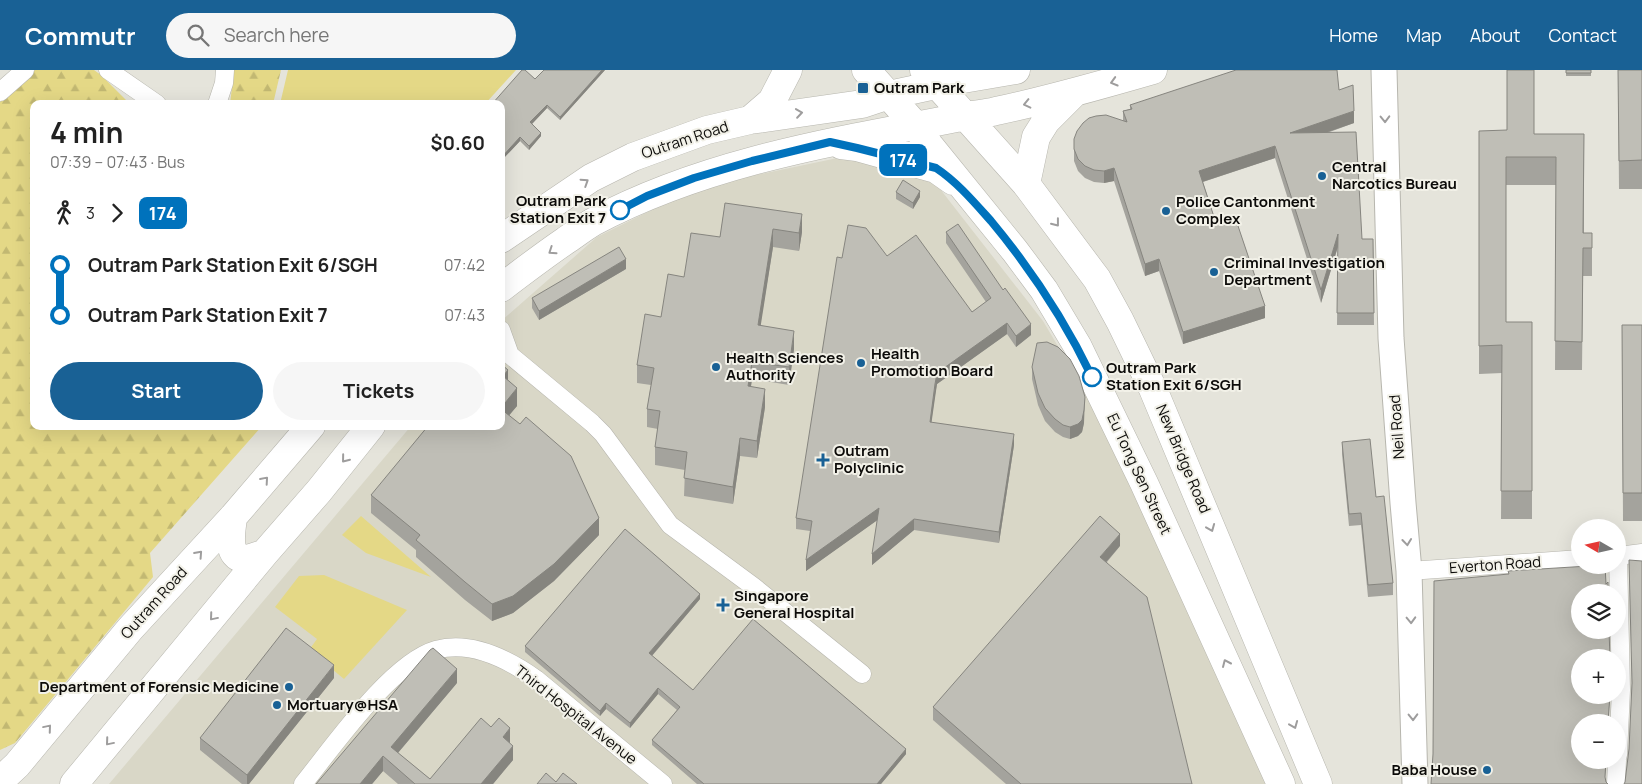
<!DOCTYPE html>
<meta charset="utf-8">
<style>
body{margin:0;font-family:Manrope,sans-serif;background:#f6f6f6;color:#222;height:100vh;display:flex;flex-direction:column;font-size:19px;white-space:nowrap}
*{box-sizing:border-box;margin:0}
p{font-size:16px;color:#767676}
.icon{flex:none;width:28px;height:28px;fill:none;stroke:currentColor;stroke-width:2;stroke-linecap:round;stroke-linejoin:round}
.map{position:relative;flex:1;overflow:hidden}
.side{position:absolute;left:30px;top:30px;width:475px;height:330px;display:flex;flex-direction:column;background:#fff;border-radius:10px;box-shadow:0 5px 20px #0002}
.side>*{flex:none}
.badge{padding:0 10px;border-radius:8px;font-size:18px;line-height:32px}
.needle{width:32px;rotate:279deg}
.buttons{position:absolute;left:1571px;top:449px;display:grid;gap:10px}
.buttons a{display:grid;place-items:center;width:55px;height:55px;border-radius:50%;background:#fff;box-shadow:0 5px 20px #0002;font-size:25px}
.map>.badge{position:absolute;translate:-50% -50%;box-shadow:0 0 0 2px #fff}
.legs{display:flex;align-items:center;gap:8px;height:55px;padding:0 20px;font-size:16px}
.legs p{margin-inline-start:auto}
.headline{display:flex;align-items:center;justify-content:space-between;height:85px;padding:0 20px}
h1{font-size:28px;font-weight:700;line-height:38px}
.primary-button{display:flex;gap:10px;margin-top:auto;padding:10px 20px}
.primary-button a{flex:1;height:58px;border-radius:30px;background:#196195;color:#fff;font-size:20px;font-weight:700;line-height:58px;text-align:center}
.primary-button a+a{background:#f6f6f6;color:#222}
ul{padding:0 20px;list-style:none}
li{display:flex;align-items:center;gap:18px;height:50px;font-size:19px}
li i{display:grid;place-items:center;width:8px;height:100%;margin:0 6px;background:currentColor}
li i::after{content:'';width:12px;height:12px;margin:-6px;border:4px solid;border-radius:50%;background:#fff}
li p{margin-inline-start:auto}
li:first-child i{background:linear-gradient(#0000 50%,currentColor 0)}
li:last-child i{background:linear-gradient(currentColor 50%,#0000 0)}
header{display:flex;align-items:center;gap:30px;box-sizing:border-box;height:70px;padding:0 25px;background:#196195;color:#fff}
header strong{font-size:24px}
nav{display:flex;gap:28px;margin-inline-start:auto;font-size:18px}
.search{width:350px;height:45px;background:#f6f6f6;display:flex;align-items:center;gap:12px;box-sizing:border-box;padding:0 18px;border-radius:28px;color:#767676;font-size:19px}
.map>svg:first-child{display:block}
</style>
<header>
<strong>Commutr</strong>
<div class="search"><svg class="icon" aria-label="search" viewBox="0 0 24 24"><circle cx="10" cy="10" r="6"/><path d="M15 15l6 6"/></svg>Search here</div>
<nav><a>Home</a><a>Map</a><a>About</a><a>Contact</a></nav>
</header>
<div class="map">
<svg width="1642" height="714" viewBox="0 0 1642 714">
<defs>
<pattern id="forest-firs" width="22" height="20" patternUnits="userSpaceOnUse" patternTransform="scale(1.25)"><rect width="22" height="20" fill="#e4d886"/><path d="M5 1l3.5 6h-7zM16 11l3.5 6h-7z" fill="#c2b872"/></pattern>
</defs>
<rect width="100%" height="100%" fill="#e5e4db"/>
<!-- built -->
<path fill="#d9d7c7" d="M905,74L1043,251L1106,357L1267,714H109L411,356H501V251L597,167L698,117Z"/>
<!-- green -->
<path fill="#e4d886" d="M288,0H516L485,34H280Z
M361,446L431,507L366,483L342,465Z
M324,505L407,540L344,609L309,580L317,569L275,537L299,506Z"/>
<!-- forest -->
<path fill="url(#forest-firs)" d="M35,0H94L101,5L130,34H34V356H262L150,483L153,507L15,673L0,680V32Z
M234,0H281L273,34H230Z"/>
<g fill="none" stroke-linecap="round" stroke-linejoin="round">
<!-- street casing -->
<g stroke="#b7b6ae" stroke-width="19">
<path id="street" d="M108,0L157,34
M0,22L25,0
M217,34L224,13L225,0
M501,260L510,285
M501,279L510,285L592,353L603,364L670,455L754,517L862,604
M1618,486L1642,483
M1409,501L1580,489
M1618,685L1621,620L1618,486
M303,714C333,677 391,593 436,580C471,570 509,590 536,609L663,714
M1616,714L1617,690"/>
</g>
<!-- secondary casing -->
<g stroke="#b7b6ae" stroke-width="27">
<path id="secondary" d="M1384,0L1391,268L1403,433L1409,501L1415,714"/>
</g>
<!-- primary casing -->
<g stroke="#b7b6ae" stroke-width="29">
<path id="primary" d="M866,0L916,56L929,75L1015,181L1044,220L1078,277L1144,413L1281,714
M924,0L1026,114L1097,209L1120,251L1153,319L1318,714
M750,50L772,31L788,0
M841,75L857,77L936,99L953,111
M1026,114L1036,67L1046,51L1074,23
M501,169L591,108L633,87L707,60L750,50L862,34L889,25L963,9L1016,0
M501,218C522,202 543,186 565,171C574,165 583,158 593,152C707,91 837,71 962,47C974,44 985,44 996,41C1049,30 1101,15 1153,0
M233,447C232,459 225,486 244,489C250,489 258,485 264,484
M0,711L17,695L130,559L233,447L311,356
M74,714L264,484L319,421L371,356"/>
</g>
<!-- street -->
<use href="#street" stroke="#fff" stroke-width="18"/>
<!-- secondary -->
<use href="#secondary" stroke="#fff" stroke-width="25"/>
<!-- primary -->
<use href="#primary" stroke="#fff" stroke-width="28"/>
</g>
<!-- wall -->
<path fill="#a4a39d" d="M544,0H605L560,50L547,38L532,54L541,66L529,80L520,71L501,91L535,9Z
M1566,0H1591V6H1566Z
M1618,0H1642V119H1619Z
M1339,20L1354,53L1327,63L1362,169H1373L1374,255H1337L1338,177L1321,233L1275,88L1203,112L1216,153L1265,248L1183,274L1159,201L1145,206L1114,111L1104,113L1094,112L1085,108L1078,101L1074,91V69L1123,51V41L1130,39V35Z
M1479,61L1534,64H1584V163H1592V206H1583L1582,300H1555L1556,115H1506V252H1532V449H1501L1502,303L1479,304Z
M896,122L920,127L913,139L896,129Z
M725,133L802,162L799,181L773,177L760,256L794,279L789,315L752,309L751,317L765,337L757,388L740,386L733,434L684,426L685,400L655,395V377L658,359L647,357V339L651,315L637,313V295L661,247L684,207L720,167Z
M946,162L1031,265L1016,277L1007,264L937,314L935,325L931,353L1014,375L999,473L914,460L872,495L877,450L806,501L810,461L796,459V448L842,188L887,186L972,242L986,232L946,173Z
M626,199L539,250L532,238V228Z
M1622,255H1642V451H1623Z
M1032,297L1084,353L1082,362L1078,366L1070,369L1063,367L1055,362L1045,351L1038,335L1032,309Z
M508,310L517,336L509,345L599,465L554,511L513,543L492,551L465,530L416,487V480L371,443V425Z
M1342,372L1376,427L1393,513V525L1368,527L1361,455L1349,456L1342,384Z
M1120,476L1107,492L1192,714H1006L933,650V637Z
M700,529L652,586L693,620L906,684L881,714H697L652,675V670L677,640L658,624L630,658L606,639L600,646L525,582V576Z
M334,608L249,714H242L200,680V668Z
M457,613L398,683L430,709L510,673L513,690L493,714H398L383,701L372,714H316Z"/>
<!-- shaded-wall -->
<path fill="#86857f" d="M602,0H605L560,50V47Z
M547,35V38L530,56V52Z
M1354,41V53L1290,75V63Z
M541,63V66L529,80V76Z
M520,67V71L501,91V88Z
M1275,76V88L1199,113V101Z
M1114,98V111L1104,113V101Z
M920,121V127L913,139V133Z
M802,144V162L799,181V163Z
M773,159V177L758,273V255Z
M1338,164V176L1321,233V220Z
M626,189V199L539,250V241Z
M1159,189V201L1145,206V194Z
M1265,236V248L1183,274V262Z
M1007,253V264L937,314L930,363V352L937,303Z
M1031,254V265L1016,277V266Z
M794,261V279L789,315V297Z
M752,292V309L748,334V316Z
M508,300V317L503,306Z
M517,318V336L501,355V338Z
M765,319V337L757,388V371Z
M1085,327L1084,353L1082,362L1078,366L1070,369V357Z
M1014,364V375L999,473V462Z
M740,368V386L733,434V417Z
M879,438V449L806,501V490Z
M599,448V465L554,511L513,543L492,551V534Z
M914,449V460L872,495V484Z
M1120,464V476L1100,499V487Z
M700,524V529L649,589V583Z
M334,595V608L249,714H247V705Z
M457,599V613L391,691V677Z
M658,618V624L630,658V653Z
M606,633V639L600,646V641Z
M510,658V673L503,682V667Z
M513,676V690L493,714H481Z
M906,679V684L881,714H877Z
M383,686V701L372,714H360Z"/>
<!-- building -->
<path fill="#bfbeb6" stroke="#86857f" d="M522,0H525L535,9L544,0H602L560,47L547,35L530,52L541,63L529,76L520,67L501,88V34H492Z
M1236,0H1337L1339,20L1353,15L1354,41L1290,63L1356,62L1362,169H1373L1374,243H1337L1338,164L1321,220L1275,76L1199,101L1216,153L1235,147L1265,236L1183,262L1159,189L1145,194L1114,98L1104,101L1094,100L1085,96L1078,89L1074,79V69L1077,61L1083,53L1089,48L1096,46L1106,45L1127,52L1123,41L1132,39L1130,35Z
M1507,0H1534V64H1584L1583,163H1592V178H1583L1582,272L1555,271L1556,87H1506V252H1532V421H1501L1502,275L1479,276V61L1507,60Z
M1566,0H1591V3H1566Z
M1618,0H1642V90L1619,91Z
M903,110L920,121L913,133L896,122Z
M725,133L802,144L799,163L773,159L758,255L794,261L789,297L752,292L748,316L765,319L757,371L740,368L733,417L684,408L687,382L655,377L660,341L647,339L654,298L637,295L645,244L661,247L668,204L684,207L691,163L720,167Z
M958,154L1003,220L1005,218L1031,254L1016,266L1007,253L937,303L935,314L930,352L1014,364L999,462L914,449L872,484L879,438L806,490L812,451L796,448L837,187L842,188L848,155L866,158L887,186L916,165L972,242L991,228L946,162Z
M619,177L626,189L539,241L532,228Z
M1622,255H1642V423H1623Z
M1047,272L1058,277L1070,289L1079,306L1085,327L1084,340L1082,350L1078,354L1070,357L1063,355L1055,349L1045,338L1038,323L1032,297L1037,273Z
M501,294L508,300L503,306L517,318L501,338Z
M501,339L520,354L526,347L571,386L599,448L554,494L513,526L492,534L465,512L416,470L420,465L371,425L428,356H501Z
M1370,369L1376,427L1384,426L1393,513L1368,515L1361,443L1349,444L1342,372Z
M1100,446L1120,464L1100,487L1147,527L1192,714H1021L933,637Z
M625,459L700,524L649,583L693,620L753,549L906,679L877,714H704L652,670L680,637L658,618L630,653L606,633L600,641L525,576Z
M1629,490L1642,491V714H1624L1625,712L1629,679L1632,613Z
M1605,495L1606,514L1608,512V522H1580V560H1609L1610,588H1580V625H1610L1608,652H1580V690H1606L1605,707L1606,712L1608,714H1431L1433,684L1434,511L1509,504L1508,501Z
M286,558L334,595L247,705L200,668Z
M433,578L457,599L391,677L430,709L481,648L491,657L499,648L510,658L503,667L513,676L481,714H415L383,686L360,714H316L430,580Z
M546,703L556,712L563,703L577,714H537Z"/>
<!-- one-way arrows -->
<defs><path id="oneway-chevron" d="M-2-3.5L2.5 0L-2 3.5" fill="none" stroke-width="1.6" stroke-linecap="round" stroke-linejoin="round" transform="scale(1.25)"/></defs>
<g stroke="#9e9d9d">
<use href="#oneway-chevron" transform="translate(1114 12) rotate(164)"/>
<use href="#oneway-chevron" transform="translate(1027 34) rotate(167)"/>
<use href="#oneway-chevron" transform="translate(799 43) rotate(-8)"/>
<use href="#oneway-chevron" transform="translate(1385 49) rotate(89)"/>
<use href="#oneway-chevron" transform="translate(585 112) rotate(-33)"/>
<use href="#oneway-chevron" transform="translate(1056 153) rotate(52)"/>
<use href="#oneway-chevron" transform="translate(552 181) rotate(146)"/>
<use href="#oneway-chevron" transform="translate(345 389) rotate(129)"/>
<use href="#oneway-chevron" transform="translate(265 410) rotate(-49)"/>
<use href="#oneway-chevron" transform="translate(1211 458) rotate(68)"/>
<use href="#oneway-chevron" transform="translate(1407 472) rotate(84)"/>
<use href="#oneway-chevron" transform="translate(199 484) rotate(-48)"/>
<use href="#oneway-chevron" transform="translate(213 547) rotate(130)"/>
<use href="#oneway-chevron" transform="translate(1411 550) rotate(88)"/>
<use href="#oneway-chevron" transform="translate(1226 593) rotate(-114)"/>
<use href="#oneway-chevron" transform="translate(1413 647) rotate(89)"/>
<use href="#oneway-chevron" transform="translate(1294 655) rotate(68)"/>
<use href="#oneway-chevron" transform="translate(48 658) rotate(-50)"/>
<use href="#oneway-chevron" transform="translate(109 672) rotate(130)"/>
</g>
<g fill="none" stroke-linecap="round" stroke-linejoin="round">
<!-- line-1 casing -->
<g stroke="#fff" stroke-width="11">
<path id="line-1" d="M620,140L647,126L694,108L752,91L830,72L857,78L936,98C957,112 974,132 991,151C1031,199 1065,251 1092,307"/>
</g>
<!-- line-1 -->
<use href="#line-1" stroke="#0072bc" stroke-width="8"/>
</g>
<!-- markers -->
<g fill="#196195" stroke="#f2f1e8" stroke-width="2">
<rect x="857" y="12" width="12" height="12" rx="2.5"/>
<circle cx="1322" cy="106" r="5"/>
<circle cx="1166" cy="141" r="5"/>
<circle cx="1214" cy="202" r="5"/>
<circle cx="861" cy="293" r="5"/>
<circle cx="716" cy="297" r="5"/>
<path d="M820.5 382.5h5v5h5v5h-5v5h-5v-5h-5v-5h5z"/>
<path d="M720.5 527.5h5v5h5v5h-5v5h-5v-5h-5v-5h5z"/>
<circle cx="289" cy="617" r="5"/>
<circle cx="277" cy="635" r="5"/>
<circle cx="1487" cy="700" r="5"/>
</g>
<g fill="#fff" stroke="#0072bc" stroke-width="2.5">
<circle cx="620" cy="140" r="9"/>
<circle cx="1092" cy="307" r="9"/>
</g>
<g text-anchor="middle" stroke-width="4" stroke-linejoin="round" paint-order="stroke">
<!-- poi labels -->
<g font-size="15" font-weight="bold" fill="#0c0b09" stroke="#f2f1e8" text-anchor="start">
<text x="874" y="23">Outram Park</text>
<text x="1332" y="102">Central<tspan x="1332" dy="17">Narcotics Bureau</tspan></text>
<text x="1176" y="137">Police Cantonment<tspan x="1176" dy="17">Complex</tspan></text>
<text x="1224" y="198">Criminal Investigation<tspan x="1224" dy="17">Department</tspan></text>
<text x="871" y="289">Health<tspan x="871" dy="17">Promotion Board</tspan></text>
<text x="726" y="293">Health Sciences<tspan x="726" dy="17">Authority</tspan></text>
<text x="834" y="386">Outram<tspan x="834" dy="17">Polyclinic</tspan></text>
<text x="734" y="531">Singapore<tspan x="734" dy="17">General Hospital</tspan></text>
<text x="279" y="622" text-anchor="end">Department of Forensic Medicine</text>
<text x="287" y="640">Mortuary@HSA</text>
<text x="1477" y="705" text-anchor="end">Baba House</text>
</g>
<!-- street labels -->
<g font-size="15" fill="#0c0b09" stroke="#f2f1e8">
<text transform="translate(685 70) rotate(-18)" y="5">Outram Road</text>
<text transform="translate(1397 357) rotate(-94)" y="5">Neil Road</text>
<text transform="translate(1183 389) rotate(67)" y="5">New Bridge Road</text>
<text transform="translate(1139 404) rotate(65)" y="5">Eu Tong Sen Street</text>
<text transform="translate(1495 495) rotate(-4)" y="5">Everton Road</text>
<text transform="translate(154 533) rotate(-48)" y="5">Outram Road</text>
<text transform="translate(576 645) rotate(38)" y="5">Third Hospital Avenue</text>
</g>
<!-- stop labels -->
<g font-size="15" font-weight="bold" fill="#0c0b09" stroke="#f2f1e8" text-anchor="end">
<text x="606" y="136">Outram Park<tspan x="606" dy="17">Station Exit 7</tspan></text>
<text x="1106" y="303" text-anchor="start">Outram Park<tspan x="1106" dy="17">Station Exit 6/SGH</tspan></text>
</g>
</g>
</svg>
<div class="buttons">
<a><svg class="needle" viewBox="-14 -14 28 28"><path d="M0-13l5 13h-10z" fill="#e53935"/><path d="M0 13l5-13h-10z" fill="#767676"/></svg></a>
<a><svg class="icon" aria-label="layers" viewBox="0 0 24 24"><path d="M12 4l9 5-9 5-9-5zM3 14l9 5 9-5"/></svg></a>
<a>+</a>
<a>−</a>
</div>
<b class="badge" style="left:903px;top:90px;background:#0072bc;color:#fff">174</b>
<section class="side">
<div class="headline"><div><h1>4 min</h1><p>07:39 – 07:43 · Bus</p></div><b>$0.60</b></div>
<div class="legs"><svg class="icon" aria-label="walk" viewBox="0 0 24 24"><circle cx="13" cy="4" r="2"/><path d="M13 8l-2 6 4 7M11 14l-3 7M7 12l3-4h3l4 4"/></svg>3<svg class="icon" aria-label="forward" viewBox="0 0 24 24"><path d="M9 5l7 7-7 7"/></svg><b class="badge" style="background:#0072bc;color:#fff">174</b></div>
<ul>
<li><i style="color:#0072bc"></i><b>Outram Park Station Exit 6/SGH</b><p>07:42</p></li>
<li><i style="color:#0072bc"></i><b>Outram Park Station Exit 7</b><p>07:43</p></li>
</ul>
<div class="primary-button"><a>Start</a><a>Tickets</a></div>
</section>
</div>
